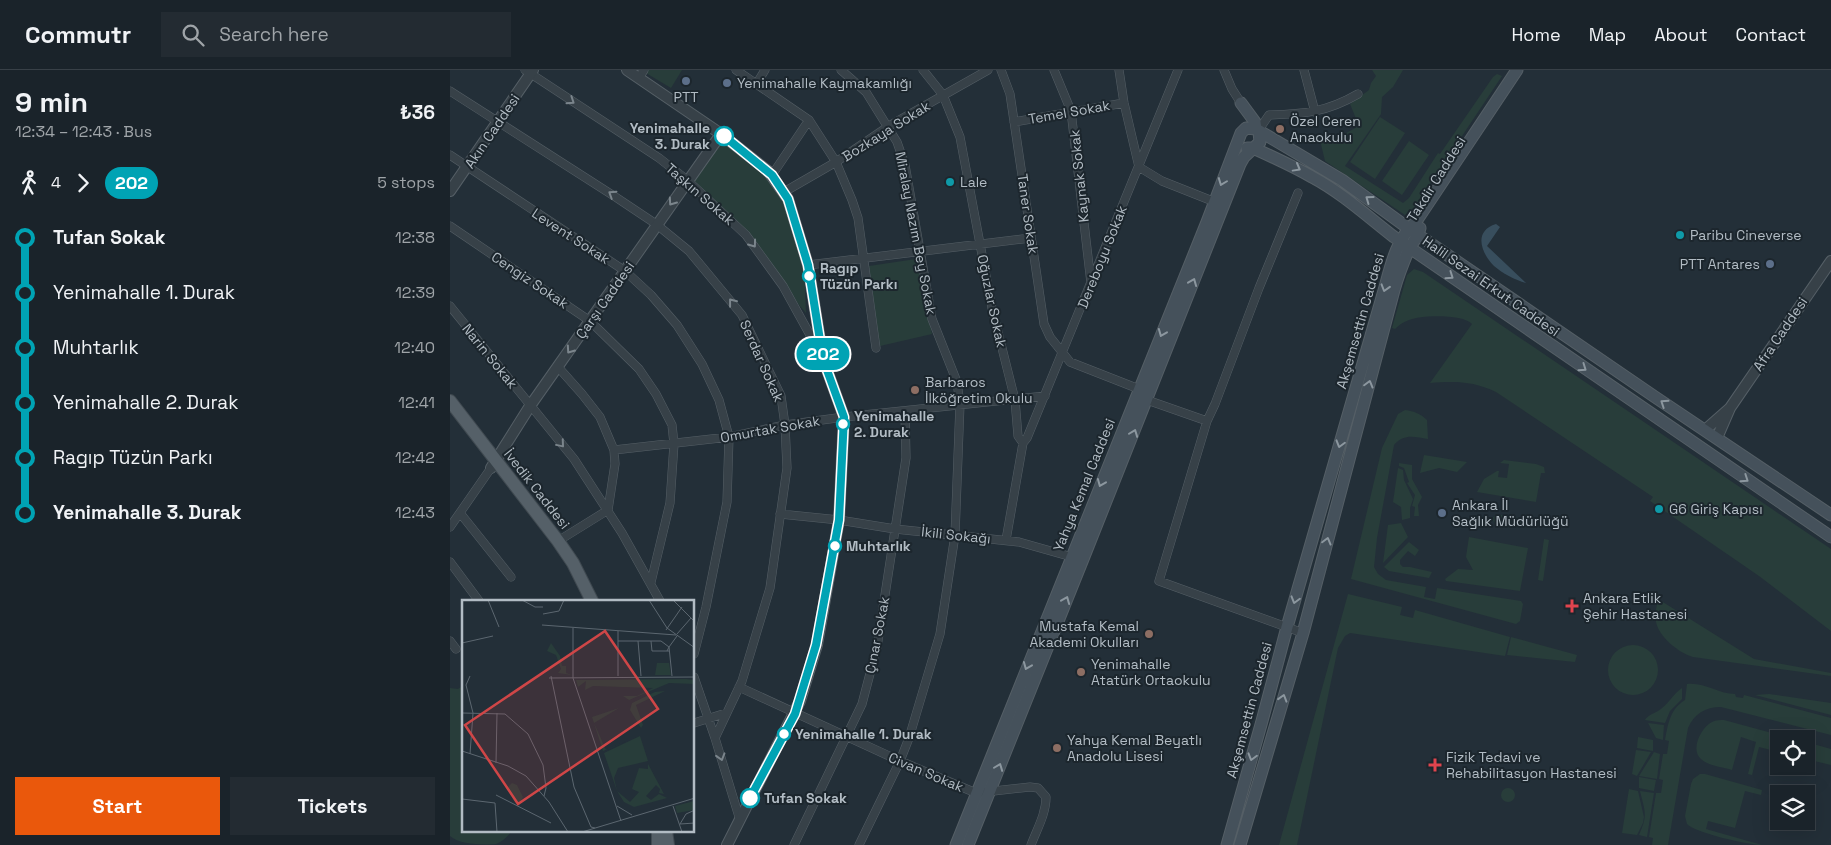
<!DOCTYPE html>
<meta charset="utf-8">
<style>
body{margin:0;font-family:"Space Grotesk",sans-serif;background:#232b32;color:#f1f3f6;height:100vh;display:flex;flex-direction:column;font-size:19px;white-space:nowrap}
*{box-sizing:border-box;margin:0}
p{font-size:16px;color:#9fa4a8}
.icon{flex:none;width:28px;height:28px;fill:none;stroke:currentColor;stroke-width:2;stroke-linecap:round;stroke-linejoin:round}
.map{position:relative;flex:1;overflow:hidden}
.details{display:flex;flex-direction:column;background:#1a232a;width:450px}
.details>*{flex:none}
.badge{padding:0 10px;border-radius:16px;font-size:18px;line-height:32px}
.fabs{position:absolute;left:1320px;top:660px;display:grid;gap:10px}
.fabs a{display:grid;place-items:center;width:45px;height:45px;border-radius:0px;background:#1a232a;box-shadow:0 5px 20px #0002,0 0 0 1px #384047;font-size:25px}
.map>.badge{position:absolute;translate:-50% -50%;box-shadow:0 0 0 2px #fff}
.legs{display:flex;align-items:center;gap:8px;height:55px;padding:0 15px;font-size:16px}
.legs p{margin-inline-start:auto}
.summary{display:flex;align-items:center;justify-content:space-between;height:85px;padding:0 15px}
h1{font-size:28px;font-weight:800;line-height:38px}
.action{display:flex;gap:10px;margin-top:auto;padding:10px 15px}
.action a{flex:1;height:58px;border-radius:0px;background:#ea580c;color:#fff;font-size:20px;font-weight:800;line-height:58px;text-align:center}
.action a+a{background:#232b32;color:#f1f3f6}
ul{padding:0 15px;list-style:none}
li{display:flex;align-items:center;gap:18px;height:55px;font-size:19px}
li i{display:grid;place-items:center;width:8px;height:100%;margin:0 6px;background:currentColor}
li i::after{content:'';width:12px;height:12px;margin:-6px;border:4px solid;border-radius:50%;background:#1a232a}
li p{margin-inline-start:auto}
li:first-child i{background:linear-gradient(#0000 50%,currentColor 0)}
li:last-child i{background:linear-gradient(currentColor 50%,#0000 0)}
header{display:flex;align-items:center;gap:30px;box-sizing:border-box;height:70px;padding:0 25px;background:#1a232a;border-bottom:1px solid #384047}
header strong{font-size:24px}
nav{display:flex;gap:28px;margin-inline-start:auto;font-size:18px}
.search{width:350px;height:45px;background:#232b32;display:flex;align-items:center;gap:12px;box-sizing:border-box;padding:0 18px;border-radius:0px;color:#9fa4a8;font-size:19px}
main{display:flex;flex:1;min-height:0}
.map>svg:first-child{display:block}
</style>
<header>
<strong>Commutr</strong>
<div class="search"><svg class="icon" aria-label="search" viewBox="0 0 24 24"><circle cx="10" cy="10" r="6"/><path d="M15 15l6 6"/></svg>Search here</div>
<nav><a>Home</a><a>Map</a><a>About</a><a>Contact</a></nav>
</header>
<main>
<section class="details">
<div class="summary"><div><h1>9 min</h1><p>12:34 – 12:43 · Bus</p></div><b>₺36</b></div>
<div class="legs"><svg class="icon" aria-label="walk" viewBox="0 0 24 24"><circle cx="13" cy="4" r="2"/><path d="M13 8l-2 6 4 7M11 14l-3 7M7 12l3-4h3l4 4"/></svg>4<svg class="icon" aria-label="forward" viewBox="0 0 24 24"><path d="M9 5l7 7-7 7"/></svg><b class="badge" style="background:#00a3b4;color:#fff">202</b><p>5 stops</p></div>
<ul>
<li><i style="color:#00a3b4"></i><b>Tufan Sokak</b><p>12:38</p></li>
<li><i style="color:#00a3b4"></i><span>Yenimahalle 1. Durak</span><p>12:39</p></li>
<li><i style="color:#00a3b4"></i><span>Muhtarlık</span><p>12:40</p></li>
<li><i style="color:#00a3b4"></i><span>Yenimahalle 2. Durak</span><p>12:41</p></li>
<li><i style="color:#00a3b4"></i><span>Ragıp Tüzün Parkı</span><p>12:42</p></li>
<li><i style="color:#00a3b4"></i><b>Yenimahalle 3. Durak</b><p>12:43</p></li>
</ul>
<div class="action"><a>Start</a><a>Tickets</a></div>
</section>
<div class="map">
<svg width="1381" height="775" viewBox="0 0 1381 775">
<rect width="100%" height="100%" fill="#232f38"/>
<!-- green -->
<path fill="#283d3a" d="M198,0H232L221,18L196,3Z
M922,0H953L943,17L932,27L931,44L895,96L953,133L959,128L988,83L990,84L1043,7L1047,4L1052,6L964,138L955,145L875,91L870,70L887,68L909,56L900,34L919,20L921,13L926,6Z
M930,47L955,63L925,109L900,92Z
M274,66L319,106L335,131L354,194L356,243L349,235L300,163L242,109Z
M959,71L979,85L952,125L932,111Z
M466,189L482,264L430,276L419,196Z
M964,199L973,202L1381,479V561L1309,506L1200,431L1203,427L1046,322C1023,311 1005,311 980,313L1022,254C1013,244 971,245 959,250C953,252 949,255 945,259L942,258L957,205Z
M955,340C964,341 971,344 977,350L978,369C965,367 954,363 944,375L927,468L924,497L928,504L936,510L976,517L974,527L985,529L987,518L1071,531L1073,534L1070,551L1066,554L901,509L932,378L948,344Z
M974,385L1017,392L1007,402L989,398L970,403Z
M1054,390L1086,394L1094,397L1095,403H1091L1086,432L1027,422L1034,409L1047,401H1049L1048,407L1057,408L1059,394L1050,393Z
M949,393L962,395V409L972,427L968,435L969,446H964L965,437L962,436L965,425L957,413L959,412L954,398L949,396Z
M948,398L953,400L954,410L963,429L960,438V448L952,450L951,437L943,432Z
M1046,444L1076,449L1079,455L1075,458L1045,453L1042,449Z
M951,453L958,467L933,493L938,455Z
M1019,467L1078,478L1070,521L996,511L995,509L1008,499L1023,500L1016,487Z
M1094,469L1099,470L1093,511L1088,510Z
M959,472L969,480L965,486L958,481L950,490V494L953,497H960L982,502L979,508L939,501L934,497Z
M898,524L952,537L950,545L963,548L965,540L1060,567L1055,586L900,563L895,566L888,578L847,775H829Z
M1208,529L1304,589L1381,603V606L1243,587C1229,583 1209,567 1206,552C1204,545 1207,536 1208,529Z
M1061,567L1127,585L1125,592L1057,585Z
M1158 600a25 25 0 1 1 50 0a25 25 0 1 1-50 0Z
M1237,614C1254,612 1269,624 1285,624L1286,627L1293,628L1294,625L1381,648V665L1271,637C1255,637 1244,644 1238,658L1218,775H1202L1203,768L1199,767L1206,723H1211L1213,710L1209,709L1213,684H1217L1219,671L1215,670C1218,654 1220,639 1235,630Z
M14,615V761H62C58,766 53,771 46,774C34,775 10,775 0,766V618L8,619Z
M1232,618V629L1220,641L1215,653L1195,650C1198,645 1203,644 1208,641C1218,635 1223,624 1232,618Z
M1319,624L1381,633V645L1305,625Z
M1274,650L1344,669H1329V682L1309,677L1302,705L1298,704L1306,672L1291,667L1282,700C1273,697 1258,696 1251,689C1240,680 1251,657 1262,652C1266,650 1270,650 1274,650Z
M1198,653L1214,655L1213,670L1206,668Z
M1188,667L1203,670V681L1187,678Z
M1356,672L1381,679V695L1356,689Z
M1186,680L1201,682L1187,706L1182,704Z
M1204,682L1210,684L1207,709L1189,706Z
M1250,704H1255L1312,720L1311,725L1295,721L1285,758L1258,751L1256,759L1312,775C1299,775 1245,763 1237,754L1235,746L1241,714L1243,709Z
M1189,707L1206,710L1204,721L1189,718Z
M1051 725a7 7 0 1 1 14 0a7 7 0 1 1-14 0Z
M1179,719L1188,721L1194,747L1193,753L1187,765L1172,763Z
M1190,721L1204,723L1197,767L1189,765C1198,745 1195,742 1190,721Z"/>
<!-- water -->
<path fill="#384e5d" d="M1046,154L1050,157L1037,176L1076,213C1065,210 1052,203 1044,196C1031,183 1023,161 1046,154Z"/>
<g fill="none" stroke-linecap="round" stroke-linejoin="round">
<!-- minor casing -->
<g stroke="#555f66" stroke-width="9">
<path id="minor" d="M75,0L209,88L237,110L296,165L333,216L370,283
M286,0L359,50L386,92L402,130L408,148L426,278
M391,0L416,22L447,72L455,95L482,249L507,312L510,334L505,465L490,564L459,668L450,691L409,775
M473,0L493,25L510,67L542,238L565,330L568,366L573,373L556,470
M551,0L560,24L594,254L600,267L620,292L689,319L697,330L757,351
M604,0L621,41L641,213
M669,0L674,33L689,97L712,111L765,132
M774,0L782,19L791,33
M854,0L865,42
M189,8L194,0
M307,13L315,0
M0,21L164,126L206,154L239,181L292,245L331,326L335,355L337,398L320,518L292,611L265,668
M564,52L674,33
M808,61L819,45C855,44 877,42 908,24
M0,85L175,201L201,225L227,255L252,294L269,330L279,367L277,432L256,537L244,584
M322,105L359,50
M334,122L386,92L439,56L538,0
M848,123L809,218L765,334L757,351L709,511L853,563
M0,156L140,251L189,299L206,324L222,355L224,374L220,433L201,512
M358,195L581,168
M0,236L124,389L172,463L210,531
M108,297L132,324L150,347L164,380L165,394L158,440L108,471
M573,373L577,368L728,0
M164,380L279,367L335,355L394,347L595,326
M10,443L61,507
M330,444L389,450L445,459L569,472L622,487
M0,457L41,398
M0,492L29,531
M0,571L6,579
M244,607L265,668L290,750
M289,617L450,691L526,723L580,717L588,718L596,727C596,744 587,759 581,775
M244,653L276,643
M344,775L412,634L427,577L456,388L455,341"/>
</g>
<!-- tertiary casing -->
<g stroke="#555f66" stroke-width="12">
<path id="tertiary" d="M177,0L271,64L318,101L338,129L358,195L373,289L394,347L389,450L367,575L350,631L277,775
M0,121L83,0
M1255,360L1280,338
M1267,368L1280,338L1381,191
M41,398L80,336L271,64"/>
</g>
<!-- secondary casing -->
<g stroke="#555f66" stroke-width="13">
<path id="secondary" d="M791,33L805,52L806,59
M797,78H803C823,87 843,96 862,107C892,123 917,146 944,167L1381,467
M506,775L757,152L791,63L796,58L806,59L892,110L958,158L1205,327L1381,445
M518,775C609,548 701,322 790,94L794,87L810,72L809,62
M777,775L812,651L837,557L935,217C941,195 947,168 965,153L1067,0
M790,775L853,563L944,220C948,206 953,193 959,179C963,172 968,167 970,158"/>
</g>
<!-- primary casing -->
<g stroke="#404a51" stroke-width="14">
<path id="primary" d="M0,331L108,471L123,493L142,531
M208,761V775
M216,761L218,775"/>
</g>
<!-- minor -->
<use href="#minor" stroke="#374148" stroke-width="8"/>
<!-- tertiary -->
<use href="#tertiary" stroke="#374148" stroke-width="10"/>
<!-- secondary -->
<use href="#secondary" stroke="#45515b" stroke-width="11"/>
<!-- primary -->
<use href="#primary" stroke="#556068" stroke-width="12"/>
</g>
<!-- one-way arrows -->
<defs><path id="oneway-chevron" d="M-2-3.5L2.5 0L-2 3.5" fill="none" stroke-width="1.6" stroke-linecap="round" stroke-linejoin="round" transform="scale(1.25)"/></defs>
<g stroke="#7b858c">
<use href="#oneway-chevron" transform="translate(121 31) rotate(34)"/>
<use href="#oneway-chevron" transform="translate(162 124) rotate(-147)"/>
<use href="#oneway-chevron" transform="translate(222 132) rotate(125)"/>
<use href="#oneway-chevron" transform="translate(303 174) rotate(54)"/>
<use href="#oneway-chevron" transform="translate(282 232) rotate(-128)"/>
<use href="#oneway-chevron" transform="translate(120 280) rotate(125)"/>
<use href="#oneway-chevron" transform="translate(111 374) rotate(50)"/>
<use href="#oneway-chevron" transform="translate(271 687) rotate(73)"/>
</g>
<g stroke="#8c979f">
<use href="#oneway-chevron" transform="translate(847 98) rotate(29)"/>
<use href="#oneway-chevron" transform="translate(772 112) rotate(111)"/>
<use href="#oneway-chevron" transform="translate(919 129) rotate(-144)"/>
<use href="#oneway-chevron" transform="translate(1000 206) rotate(35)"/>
<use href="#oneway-chevron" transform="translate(743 212) rotate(-68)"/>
<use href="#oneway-chevron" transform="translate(935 218) rotate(107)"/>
<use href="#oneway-chevron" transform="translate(712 263) rotate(112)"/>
<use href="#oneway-chevron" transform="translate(1133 298) rotate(35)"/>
<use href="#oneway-chevron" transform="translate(919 314) rotate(-75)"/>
<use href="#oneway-chevron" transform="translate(1214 333) rotate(-146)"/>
<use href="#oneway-chevron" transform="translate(684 363) rotate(-69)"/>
<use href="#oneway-chevron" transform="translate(890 374) rotate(106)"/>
<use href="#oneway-chevron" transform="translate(1295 409) rotate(34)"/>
<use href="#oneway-chevron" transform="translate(651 413) rotate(112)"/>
<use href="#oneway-chevron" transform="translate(877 471) rotate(-75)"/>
<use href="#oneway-chevron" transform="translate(616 530) rotate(-68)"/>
<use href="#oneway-chevron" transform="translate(845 530) rotate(106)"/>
<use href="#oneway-chevron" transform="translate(577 596) rotate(112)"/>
<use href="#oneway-chevron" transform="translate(833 628) rotate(-73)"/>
<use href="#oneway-chevron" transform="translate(802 687) rotate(106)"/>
<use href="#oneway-chevron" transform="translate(549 697) rotate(-69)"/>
</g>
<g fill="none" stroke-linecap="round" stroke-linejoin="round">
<!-- line-1 casing -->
<g stroke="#fff" stroke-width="11">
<path id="line-1" d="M274,66L322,105L338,129L358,195L373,289L394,347L389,450L366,575L345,644L300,728"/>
</g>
<!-- line-1 -->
<use href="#line-1" stroke="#00a3b4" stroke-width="8"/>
</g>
<!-- markers -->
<g fill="#5c6f8a" stroke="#1c262d" stroke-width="2">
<circle cx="236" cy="11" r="5"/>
<circle cx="277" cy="13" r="5"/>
<circle cx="1320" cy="194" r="5"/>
<circle cx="992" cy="443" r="5"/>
</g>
<g fill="#8d6e63" stroke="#1c262d" stroke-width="2">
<circle cx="830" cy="59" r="5"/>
<circle cx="465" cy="320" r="5"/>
<circle cx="699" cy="564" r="5"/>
<circle cx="631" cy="602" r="5"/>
<circle cx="607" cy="678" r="5"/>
</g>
<g fill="#fff" stroke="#00a3b4" stroke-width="2.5">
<circle cx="274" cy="66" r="9"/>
<circle cx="359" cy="206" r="6"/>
<circle cx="393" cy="354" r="6"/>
<circle cx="385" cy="476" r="6"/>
<circle cx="334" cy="664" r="6"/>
<circle cx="300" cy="728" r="9"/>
</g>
<g fill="#0f9aa8" stroke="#1c262d" stroke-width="2">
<circle cx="500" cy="112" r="5"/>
<circle cx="1230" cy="165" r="5"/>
<circle cx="1209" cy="439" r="5"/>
</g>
<g fill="#e0444e" stroke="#1c262d" stroke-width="2">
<path d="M1119.5 528.5h5v5h5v5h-5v5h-5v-5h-5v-5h5z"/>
<path d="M982.5 687.5h5v5h5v5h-5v5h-5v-5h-5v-5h5z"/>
</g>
<g text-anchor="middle" stroke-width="4" stroke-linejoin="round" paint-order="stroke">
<!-- poi labels -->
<g font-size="14" fill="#b2bcc4" stroke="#1c262d" text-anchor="start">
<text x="287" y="18">Yenimahalle Kaymakamlığı</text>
<text x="236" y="32" text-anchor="middle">PTT</text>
<text x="840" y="56">Özel Ceren<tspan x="840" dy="16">Anaokulu</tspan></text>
<text x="510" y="117">Lale</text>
<text x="1240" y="170">Paribu Cineverse</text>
<text x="1310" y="199" text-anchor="end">PTT Antares</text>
<text x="475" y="317">Barbaros<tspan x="475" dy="16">İlköğretim Okulu</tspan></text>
<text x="1002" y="440">Ankara İl<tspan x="1002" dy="16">Sağlık Müdürlüğü</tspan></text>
<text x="1219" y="444">G6 Giriş Kapısı</text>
<text x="1133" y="533">Ankara Etlik<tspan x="1133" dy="16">Şehir Hastanesi</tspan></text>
<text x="689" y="561" text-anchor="end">Mustafa Kemal<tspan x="689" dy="16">Akademi Okulları</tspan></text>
<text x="641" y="599">Yenimahalle<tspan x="641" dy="16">Atatürk Ortaokulu</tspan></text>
<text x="617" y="675">Yahya Kemal Beyatlı<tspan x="617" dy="16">Anadolu Lisesi</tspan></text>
<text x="996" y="692">Fizik Tedavi ve<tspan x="996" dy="16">Rehabilitasyon Hastanesi</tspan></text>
</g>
<!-- street labels -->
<g font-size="14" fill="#b2bcc4" stroke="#1c262d">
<text transform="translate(619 42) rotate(-10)" y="5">Temel Sokak</text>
<text transform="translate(42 61) rotate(-56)" y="5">Akın Caddesi</text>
<text transform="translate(436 61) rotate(-32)" y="5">Bozkaya Sokak</text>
<text transform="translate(629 106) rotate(-96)" y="5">Kaynak Sokak</text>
<text transform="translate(986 109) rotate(-58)" y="5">Takdir Caddesi</text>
<text transform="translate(250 124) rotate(41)" y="5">Taşkın Sokak</text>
<text transform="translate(578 144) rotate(82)" y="5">Taner Sokak</text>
<text transform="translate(466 163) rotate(79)" y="5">Miralay Nazım Bey Sokak</text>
<text transform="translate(121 166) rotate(33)" y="5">Levent Sokak</text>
<text transform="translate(652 187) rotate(-68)" y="5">Dereboyu Sokak</text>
<text transform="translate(80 210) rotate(34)" y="5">Cengiz Sokak</text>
<text transform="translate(1041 216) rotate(35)" y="5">Halil Sezai Erkut Caddesi</text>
<text transform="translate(155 230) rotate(-55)" y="5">Çarşı Caddesi</text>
<text transform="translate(542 231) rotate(78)" y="5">Oğuzlar Sokak</text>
<text transform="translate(910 251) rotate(-74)" y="5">Akşemsettin Caddesi</text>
<text transform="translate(1330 264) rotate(-56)" y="5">Afra Caddesi</text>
<text transform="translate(40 286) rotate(51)" y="5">Narin Sokak</text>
<text transform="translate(312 291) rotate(66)" y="5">Serdar Sokak</text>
<text transform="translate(320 359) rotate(-10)" y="5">Omurtak Sokak</text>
<text transform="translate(634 415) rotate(-68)" y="5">Yahya Kemal Caddesi</text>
<text transform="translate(87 419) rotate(52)" y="5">İvedik Caddesi</text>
<text transform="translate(506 465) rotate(6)" y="5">İkili Sokağı</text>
<text transform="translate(427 565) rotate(-79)" y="5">Çınar Sokak</text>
<text transform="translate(799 640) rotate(-75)" y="5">Akşemsettin Caddesi</text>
<text transform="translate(476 702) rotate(23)" y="5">Civan Sokak</text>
</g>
<!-- stop labels -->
<g font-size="14" font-weight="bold" fill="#b2bcc4" stroke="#1c262d" text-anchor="start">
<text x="260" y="63" text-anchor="end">Yenimahalle<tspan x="260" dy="16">3. Durak</tspan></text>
<text x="370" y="203">Ragıp<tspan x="370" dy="16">Tüzün Parkı</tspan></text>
<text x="404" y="351">Yenimahalle<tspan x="404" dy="16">2. Durak</tspan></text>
<text x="396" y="481">Muhtarlık</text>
<text x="345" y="669">Yenimahalle 1. Durak</text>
<text x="314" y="733">Tufan Sokak</text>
</g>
</g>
<!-- overview -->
<g transform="translate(12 530)">
<rect width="232" height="232" fill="#232f38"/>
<path d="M89,43L98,56L100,66H104V73L110,75L96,73L99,69L94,55L85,51ZM195,63H207L209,75H193ZM114,80L224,79L232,80L233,84L207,83L167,100L161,96H175L191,88L131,86L123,90L124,81L116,87ZM203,91L174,105L181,125L179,128L168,110L170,103L193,92ZM157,108L132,123L144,150L165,141L141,151L130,117ZM178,136L186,161L156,168L152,178L155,191L168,202L177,192L170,189L177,168L186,169V164L202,194L197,193L198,189L194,185L184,196L189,200L197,194L205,198L172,207L162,202L155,191L142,153ZM50,183L55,185L61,197L58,203L52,201L45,188ZM232,201V210L215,213L213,206Z" fill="#283d3a"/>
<path fill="none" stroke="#5c6770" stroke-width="1" d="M26,0L37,27M60,0L73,7H81M187,0L205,28L233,48M211,0L233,22M81,14L97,11L102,0M80,25L214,35M111,28V78L159,221M204,30L220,7M156,31V76M215,34L229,18M156,41H199L207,47L205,51M176,41L179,76M189,41L190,51H207M0,43L31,36M8,76L4,85L11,113L8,154M89,76L112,187L129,227L133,228M210,76L207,47L215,36M87,78L233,77M0,113L43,114L66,134L81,165L84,188L82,196M0,151L46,166L64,176L87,202L106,232M34,163L35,113M34,195L89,223M0,199L33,203M33,203L35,232M155,206L170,215M211,206L220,232M233,210L224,214L218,224L233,223M120,232L233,198"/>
<path fill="#cf4647" fill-opacity="0.15" stroke="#cf4647" stroke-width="2.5" d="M143,31L196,109L56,204L3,125Z"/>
<rect width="232" height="232" fill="none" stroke="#b2bcc4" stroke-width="2.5"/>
</g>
</svg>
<div class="fabs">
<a><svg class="icon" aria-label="locate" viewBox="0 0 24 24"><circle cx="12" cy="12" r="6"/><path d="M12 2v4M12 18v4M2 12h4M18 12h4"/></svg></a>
<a><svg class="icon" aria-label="layers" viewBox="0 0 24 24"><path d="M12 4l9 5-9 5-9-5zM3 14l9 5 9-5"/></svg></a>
</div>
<b class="badge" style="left:373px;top:284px;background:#00a3b4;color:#fff">202</b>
</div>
</main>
